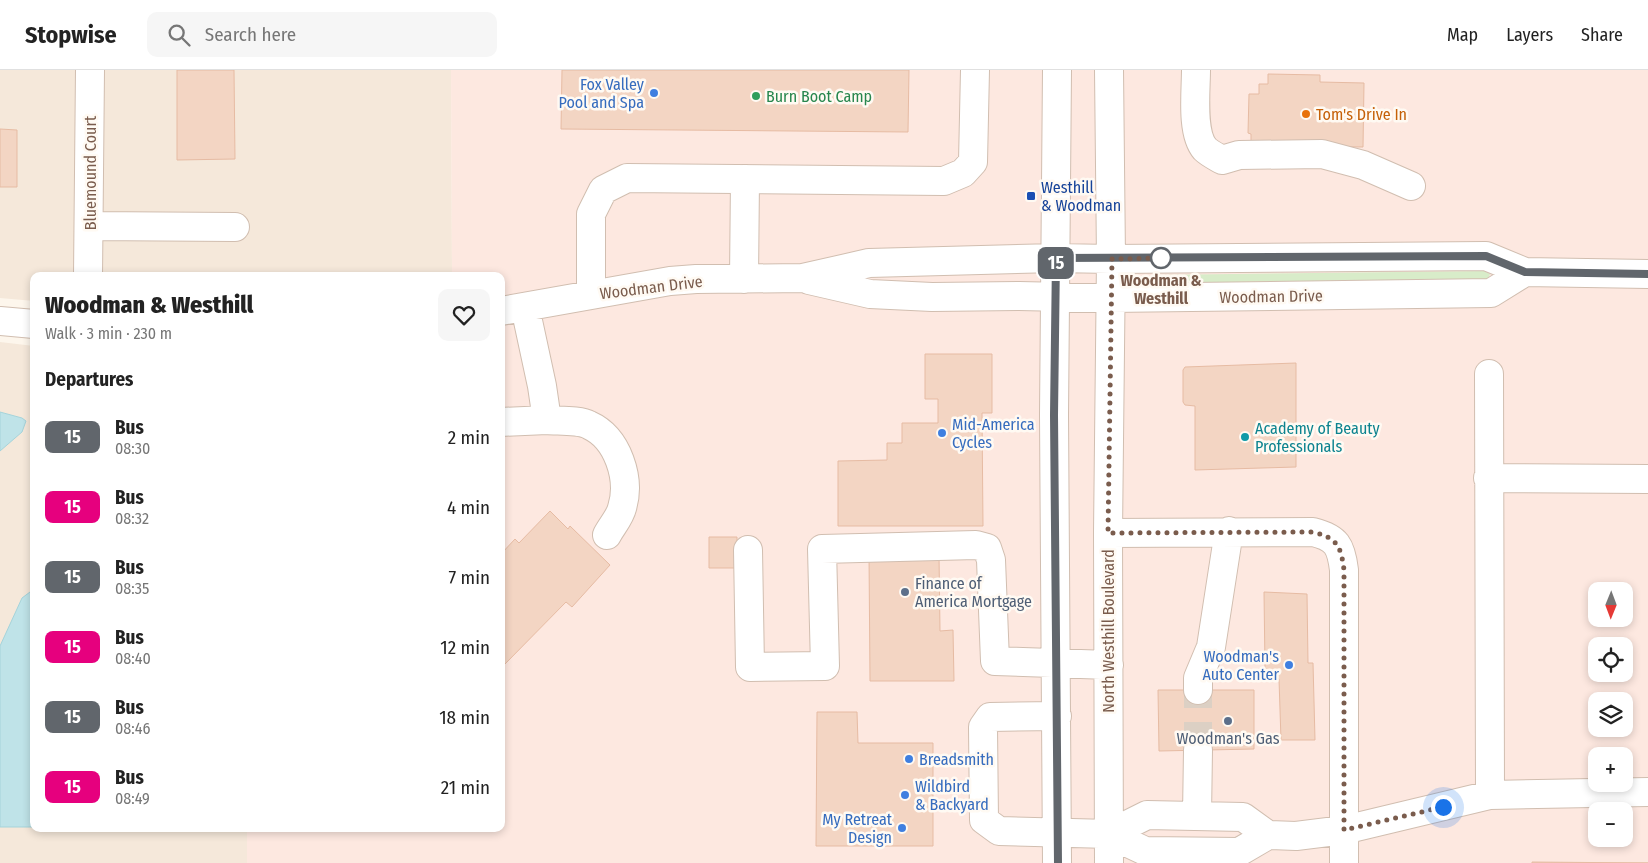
<!DOCTYPE html>
<meta charset="utf-8">
<style>
body{margin:0;font-family:"Fira Sans Condensed",sans-serif;background:#f6f6f6;color:#222;height:100vh;display:flex;flex-direction:column;font-size:19px;white-space:nowrap}
*{box-sizing:border-box;margin:0}
p{font-size:16px;color:#767676}
.icon{flex:none;width:28px;height:28px;fill:none;stroke:currentColor;stroke-width:2;stroke-linecap:round;stroke-linejoin:round}
.map{position:relative;flex:1;overflow:hidden}
.details{position:absolute;left:30px;top:202px;width:475px;height:560px;display:flex;flex-direction:column;background:#fff;border-radius:10px;box-shadow:0 2px 8px #0003}
.details>*{flex:none}
.badge{padding:0 10px;border-radius:8px;font-size:18px;line-height:32px}
.needle{width:32px;rotate:181deg}
.controls{position:absolute;left:1588px;top:512px;display:grid;gap:10px}
.controls a{display:grid;place-items:center;width:45px;height:45px;border-radius:10px;background:#fff;box-shadow:0 2px 8px #0003;font-size:25px}
.you{position:absolute;width:25px;height:25px;margin:-12px;border:4px solid #fff;border-radius:50%;background:#1a73e8;box-shadow:0 0 0 8px #1a73e833}
.map>.badge{position:absolute;translate:-50% -50%;box-shadow:0 0 0 2px #fff}
h2{padding:0 15px;font-size:19px;line-height:45px}
.round{display:grid;place-items:center;flex:none;width:52px;height:52px;border-radius:10px;background:#f6f6f6}
.headline{display:flex;align-items:center;justify-content:space-between;height:85px;padding:0 15px}
h1{font-size:24px;font-weight:800;line-height:38px}
ul{padding:0;list-style:none}
li{display:flex;align-items:center;gap:15px;height:70px;padding:0 15px}
li div{flex:1}
li b{display:block;font-size:19px}
li em{font-style:normal}
li .badge{min-width:55px;font-weight:700;text-align:center}
header{display:flex;align-items:center;gap:30px;box-sizing:border-box;height:70px;padding:0 25px;background:#fff;border-bottom:1px solid #e0e0e0}
header strong{font-size:24px}
nav{display:flex;gap:28px;margin-inline-start:auto;font-size:18px}
.search{width:350px;height:45px;background:#f6f6f6;display:flex;align-items:center;gap:12px;box-sizing:border-box;padding:0 18px;border-radius:10px;color:#767676;font-size:19px}
.map>svg:first-child{display:block}
</style>
<header>
<strong>Stopwise</strong>
<div class="search"><svg class="icon" aria-label="search" viewBox="0 0 24 24"><circle cx="10" cy="10" r="6"/><path d="M15 15l6 6"/></svg>Search here</div>
<nav><a>Map</a><a>Layers</a><a>Share</a></nav>
</header>
<div class="map">
<svg width="1648" height="793" viewBox="0 0 1648 793">
<rect width="100%" height="100%" fill="#fdf6ec"/>
<!-- residential -->
<path fill="#f5e8da" d="M0,0H451L452,206H34V231L0,228Z
M0,272L34,276V759H247V793H0Z"/>
<!-- commercial -->
<path fill="#fde8e0" fill-rule="evenodd" d="M451,0H1648V793H247V759H501V206H452ZM1596,521H1624V549H1596ZM1596,576H1624V604H1596ZM1596,631H1624V659H1596ZM1596,686H1624V714H1596ZM1596,741H1624V769H1596Z"/>
<!-- green -->
<path fill="#d8ecc9" d="M1484,201L1490,204L1488,209L1153,213V205Z"/>
<!-- water -->
<path fill="#bfe3e8" stroke="#a5d3da" d="M0,342L22,348L26,351L22,362L0,381Z
M34,519V757H0V576L22,528Z"/>
<!-- building -->
<path fill="#f3d5c3" stroke="#e6bba3" d="M177,0H234L235,89L177,90Z
M562,0H909L908,62L561,59Z
M1268,4L1320,5V12L1364,13L1363,77L1284,76L1251,71V64L1248,63L1249,24H1259V14H1268Z
M0,59L17,60V117H0Z
M925,284H992V343H982L983,456H838V391L887,390V373H902V353H938V329H925Z
M1296,293V397L1195,400V336L1185,335L1183,332V300L1185,297Z
M550,441L568,459L570,456L610,495L572,537L566,532L505,594L501,591V484L515,469L519,473Z
M709,467H737V498H709Z
M869,484L939,485L940,561L953,560L954,611H870Z
M1264,522L1307,524L1308,593H1313L1315,670H1281L1279,609L1265,598Z
M1158,620H1254V679L1159,681Z
M817,642H857L858,673H933V776H816Z
M1532,792L1648,793H1532Z"/>
<g fill="none" stroke-linecap="round" stroke-linejoin="round">
<!-- minor-tunnel -->
<path stroke="#dcd0c4" stroke-width="28" stroke-dasharray="28 14" stroke-linecap="butt" d="M1198,680V620"/>
<!-- minor casing -->
<g stroke="#d1beb0" stroke-width="30">
<path id="minor" d="M1057,0L1054,345L1057,793
M1109,0L1111,189L1108,463L1109,793
M1196,0C1196,21 1191,63 1205,79C1209,83 1217,87 1222,90L1239,85L1322,84L1363,95L1411,116
M90,156L235,157
M88,206L90,0
M744,209L745,109
M809,210L870,224L932,227L1019,226L1111,228L1491,223L1525,202
M591,224V144L603,120L627,108L944,111L963,103L973,92L975,0
M501,241L670,211L696,209L803,208L869,193L1056,188L1111,189L1486,186L1525,202L1648,204
M0,251L34,254
M1489,304L1490,725
M547,350C558,351 580,350 589,355C618,368 631,409 622,438C620,447 611,457 607,465
M501,352L547,350L542,316L525,237
M1488,408L1648,409
M1108,463L1313,462C1337,468 1341,476 1344,500V793
M748,480L750,597L825,596L822,479L976,475L987,478L991,490L995,591L1109,595
M1198,620V608L1211,577L1229,461
M1057,646L990,647L983,657L984,750L999,761L1109,764L1145,781L1239,782L1268,765
M1197,746L1198,680
M1109,764L1147,745L1243,747L1268,765L1296,766L1344,760L1490,725L1648,722"/>
</g>
<!-- minor -->
<use href="#minor" stroke="#fff" stroke-width="28"/>
</g>
<g fill="none" stroke-linecap="round" stroke-linejoin="round">
<!-- line casing -->
<g stroke="#fff" stroke-width="11">
<path id="line" d="M1058,793L1054,345L1056,188L1486,186L1525,202L1648,204"/>
</g>
<!-- line -->
<use href="#line" stroke="#61666c" stroke-width="8"/>
<!-- walk -->
<path stroke="#7a5c4d" stroke-width="5" stroke-dasharray="0 9" d="M1161,188H1168L1112,189L1108,463L1313,462C1337,468 1341,476 1344,500V760L1443,737"/>
</g>
<!-- markers -->
<g fill="#3f7fe0" stroke="#fffaf3" stroke-width="2">
<circle cx="654" cy="23" r="5"/>
<circle cx="942" cy="363" r="5"/>
<circle cx="1289" cy="595" r="5"/>
<circle cx="909" cy="689" r="5"/>
<circle cx="905" cy="725" r="5"/>
<circle cx="902" cy="758" r="5"/>
</g>
<circle fill="#2e9e5b" stroke="#fffaf3" stroke-width="2" cx="756" cy="26" r="5"/>
<circle fill="#e8710a" stroke="#fffaf3" stroke-width="2" cx="1306" cy="44" r="5"/>
<rect fill="#1a4fb4" stroke="#fffaf3" stroke-width="2" x="1026" y="121" width="10" height="10" rx="2.5"/>
<circle fill="#fff" stroke="#61666c" stroke-width="2.5" cx="1161" cy="188" r="10"/>
<circle fill="#0f9aa8" stroke="#fffaf3" stroke-width="2" cx="1245" cy="367" r="5"/>
<g fill="#5c6f8a" stroke="#fffaf3" stroke-width="2">
<circle cx="905" cy="522" r="5"/>
<circle cx="1228" cy="651" r="5"/>
</g>
<g text-anchor="middle" stroke-width="5" stroke-linejoin="round" paint-order="stroke">
<!-- shop labels -->
<g font-size="16" fill="#366cbe" stroke="#fffaf3" text-anchor="end">
<text x="644" y="20">Fox Valley<tspan x="644" dy="18">Pool and Spa</tspan></text>
<text x="952" y="360" text-anchor="start">Mid-America<tspan x="952" dy="18">Cycles</tspan></text>
<text x="1279" y="592">Woodman's<tspan x="1279" dy="18">Auto Center</tspan></text>
<text x="919" y="695" text-anchor="start">Breadsmith</text>
<text x="915" y="722" text-anchor="start">Wildbird<tspan x="915" dy="18">&amp; Backyard</tspan></text>
<text x="892" y="755">My Retreat<tspan x="892" dy="18">Design</tspan></text>
</g>
<!-- leisure labels -->
<g font-size="16" fill="#27864d" stroke="#fffaf3" text-anchor="start">
<text x="766" y="32">Burn Boot Camp</text>
</g>
<!-- food labels -->
<g font-size="16" fill="#c56008" stroke="#fffaf3" text-anchor="start">
<text x="1316" y="50">Tom's Drive In</text>
</g>
<!-- street labels -->
<g font-size="16" fill="#7a5c4d" stroke="#fffaf3">
<text transform="translate(90 103) rotate(-90)" y="6">Bluemound Court</text>
<text transform="translate(651 217) rotate(-7)" y="6">Woodman Drive</text>
<text transform="translate(1271 226) rotate(-1)" y="6">Woodman Drive</text>
<text transform="translate(1108 561) rotate(-90)" y="6">North Westhill Boulevard</text>
</g>
<!-- transit labels -->
<g font-size="16" fill="#164399" stroke="#fffaf3" text-anchor="start">
<text x="1041" y="123">Westhill<tspan x="1041" dy="18">&amp; Woodman</tspan></text>
</g>
<!-- stop labels -->
<g font-size="16" font-weight="bold" fill="#7a5c4d" stroke="#fffaf3">
<text x="1161" y="216">Woodman &amp;<tspan x="1161" dy="18">Westhill</tspan></text>
</g>
<!-- culture labels -->
<g font-size="16" fill="#0d838f" stroke="#fffaf3" text-anchor="start">
<text x="1255" y="364">Academy of Beauty<tspan x="1255" dy="18">Professionals</tspan></text>
</g>
<!-- service labels -->
<g font-size="16" fill="#4e5e75" stroke="#fffaf3" text-anchor="start">
<text x="915" y="519">Finance of<tspan x="915" dy="18">America Mortgage</tspan></text>
<text x="1228" y="674" text-anchor="middle">Woodman's Gas</text>
</g>
</g>
</svg>
<div class="controls">
<a><svg class="needle" viewBox="-14 -14 28 28"><path d="M0-13l5 13h-10z" fill="#e53935"/><path d="M0 13l5-13h-10z" fill="#767676"/></svg></a>
<a><svg class="icon" aria-label="locate" viewBox="0 0 24 24"><circle cx="12" cy="12" r="6"/><path d="M12 2v4M12 18v4M2 12h4M18 12h4"/></svg></a>
<a><svg class="icon" aria-label="layers" viewBox="0 0 24 24"><path d="M12 4l9 5-9 5-9-5zM3 14l9 5 9-5"/></svg></a>
<a>+</a>
<a>−</a>
</div>
<div class="you" style="left:1443px;top:737px"></div>
<b class="badge" style="left:1056px;top:193px;background:#61666c;color:#fff">15</b>
<section class="details">
<div class="headline"><div><h1>Woodman &amp; Westhill</h1><p>Walk · 3 min · 230 m</p></div><a class="round"><svg class="icon" aria-label="heart" viewBox="0 0 24 24"><path d="M12 20l-8-8c-3-5 5-10 8-4 3-6 11-1 8 4z"/></svg></a></div>
<h2>Departures</h2>
<ul>
<li><span class="badge" style="background:#61666c;color:#fff">15</span><div><b>Bus</b><p>08:30</p></div><em>2 min</em></li>
<li><span class="badge" style="background:#e6007e;color:#fff">15</span><div><b>Bus</b><p>08:32</p></div><em>4 min</em></li>
<li><span class="badge" style="background:#61666c;color:#fff">15</span><div><b>Bus</b><p>08:35</p></div><em>7 min</em></li>
<li><span class="badge" style="background:#e6007e;color:#fff">15</span><div><b>Bus</b><p>08:40</p></div><em>12 min</em></li>
<li><span class="badge" style="background:#61666c;color:#fff">15</span><div><b>Bus</b><p>08:46</p></div><em>18 min</em></li>
<li><span class="badge" style="background:#e6007e;color:#fff">15</span><div><b>Bus</b><p>08:49</p></div><em>21 min</em></li>
</ul>
</section>
</div>
